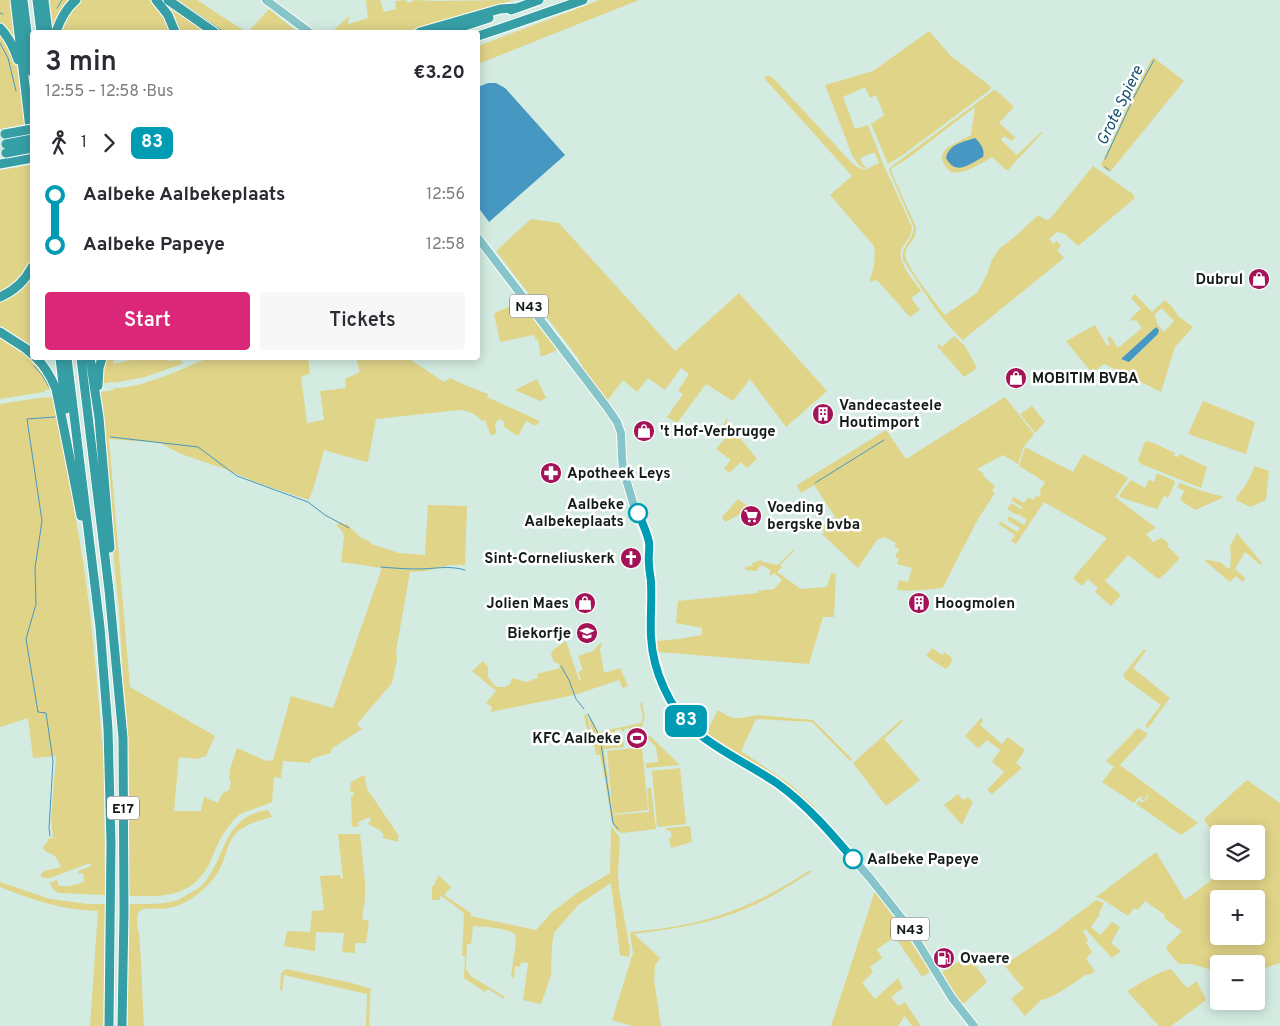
<!DOCTYPE html>
<meta charset="utf-8">
<style>
body{margin:0;font-family:Overpass,sans-serif;background:#f7f7f7;color:#2b2b33;height:100vh;display:flex;flex-direction:column;font-size:19px;white-space:nowrap}
*{box-sizing:border-box;margin:0}
p{font-size:16px;color:#7c7c81}
.icon{flex:none;width:28px;height:28px;fill:none;stroke:currentColor;stroke-width:2;stroke-linecap:round;stroke-linejoin:round}
.map{position:relative;flex:1;overflow:hidden}
.sheet{position:absolute;left:30px;top:30px;width:450px;height:330px;display:flex;flex-direction:column;background:#fff;border-radius:5px;box-shadow:0 2px 12px #0003}
.sheet>*{flex:none}
.badge{padding:0 10px;border-radius:8px;font-size:18px;line-height:32px}
.fabs{position:absolute;left:1210px;top:825px;display:grid;gap:10px}
.fabs a{display:grid;place-items:center;width:55px;height:55px;border-radius:5px;background:#fff;box-shadow:0 2px 12px #0003;font-size:25px}
.map>.badge{position:absolute;translate:-50% -50%;box-shadow:0 0 0 2px #fff}
.legs{display:flex;align-items:center;gap:8px;height:55px;padding:0 15px;font-size:16px}
.legs p{margin-inline-start:auto}
.summary{display:flex;align-items:center;justify-content:space-between;height:85px;padding:0 15px}
h1{font-size:28px;font-weight:600;line-height:38px}
.primary-button{display:flex;gap:10px;margin-top:auto;padding:10px 15px}
.primary-button a{flex:1;height:58px;border-radius:5px;background:#db2777;color:#fff;font-size:20px;font-weight:600;line-height:58px;text-align:center}
.primary-button a+a{background:#f7f7f7;color:#2b2b33}
ul{padding:0 15px;list-style:none}
li{display:flex;align-items:center;gap:18px;height:50px;font-size:19px}
li i{display:grid;place-items:center;width:8px;height:100%;margin:0 6px;background:currentColor}
li i::after{content:'';width:12px;height:12px;margin:-6px;border:4px solid;border-radius:50%;background:#fff}
li p{margin-inline-start:auto}
li:first-child i{background:linear-gradient(#0000 50%,currentColor 0)}
li:last-child i{background:linear-gradient(currentColor 50%,#0000 0)}
.map>svg:first-child{display:block}
</style>
<div class="map">
<svg width="1280" height="1026" viewBox="0 0 1280 1026">
<rect width="100%" height="100%" fill="#d3ebe1"/>
<!-- green -->
<path fill="#e0d489" fill-rule="evenodd" d="M0,0H12L19,52L0,26Z
M47,0H72L51,32Z
M81,0H149L162,12L171,32H60C63,20 71,8 81,0Z
M159,0H164L209,32H177Z
M173,0H197L246,32H217Z
M366,0H380L384,12L396,9L395,1L406,0L408,3L415,0L434,1L514,0L404,32H326L334,30L349,16L348,24L368,18Z
M600,0H639L478,64V46Z
M269,9L297,32H248Z
M929,31L951,56L990,86L991,88L990,90L904,154L888,164L871,124L884,115L876,95L870,98L865,87L843,97L855,129L868,125L884,166L912,227C912,236 906,241 902,248C895,261 914,280 921,291L911,298L920,310L910,317L877,280L869,282C874,269 876,259 874,246L830,195L852,176L764,78L768,75L775,80L851,162L857,167L865,170L868,168L879,163L875,153H872L860,158L863,165L866,167L864,169L859,165L853,157L825,85L873,71Z
M0,33L15,57L22,93L26,124L0,129Z
M1153,57L1184,81L1110,172L1102,167L1101,165L1137,86Z
M994,90L997,91L1014,107L999,123L1015,137L1012,141L1004,136L1001,140L1017,155L1039,134L1040,132L1042,133L1008,170H1006L992,157C979,164 965,175 951,172C928,151 955,144 971,135L975,107L907,159L892,168L891,171L916,227C918,240 905,244 905,255C905,264 937,306 945,315L978,292L987,274L992,260L999,249L1018,234L1038,215L1046,220L1050,219L1093,166L1133,194L1135,198L1078,246L1065,234L1057,232L1049,239L1053,244L1057,241L1061,246L1057,250L1064,258L963,340C939,319 921,286 903,260C900,247 913,240 914,228L889,170L892,166Z
M30,165L32,184V260L17,282L0,293V170Z
M531,219L559,223L675,351L739,293L827,391L786,427L750,379L733,401L706,384L677,423L667,417L683,394L678,391L689,374L681,368L665,390L648,378L637,392L623,380L607,401L582,368L578,358L496,251Z
M32,272V351L0,329V299Z
M1135,294L1152,312L1165,300L1173,308L1178,316L1193,327L1175,347L1161,392L1104,364L1092,373L1066,341L1095,325L1107,346L1110,344L1107,338L1110,336L1118,348L1142,328L1136,320L1132,321L1131,320V318L1141,309L1131,298ZM1162,308L1174,321L1164,332L1156,322L1157,320L1154,315ZM1156,327L1159,332L1158,334L1131,361L1122,359Z
M520,303H521L557,350L555,351L541,357L538,340H536L534,335L500,342L494,314L496,312Z
M0,336L32,357L44,372L53,390H45L44,392L0,399Z
M954,336L965,346L977,368L964,377L937,346L939,344L942,347Z
M105,358H114L113,364L141,358H166L169,361L180,360L183,363L182,364L145,377L113,383V382L101,384Z
M208,358H308L310,374L301,376L307,423L324,420L320,391L346,388L345,379L360,372L356,358H408L444,382L450,378L467,386L488,394L487,397L540,421L537,425H534L526,421L518,436L503,426L505,422L499,419L495,424L496,433L491,436L485,420L482,421C476,414 469,411 460,410L376,419L368,461L366,462L324,450L315,483L309,500L258,483L225,469L181,454L160,443L109,439L130,687L215,736L206,756L196,759L179,757L174,811H201L204,797L218,803L222,794L229,790L231,781L229,779L230,769L237,748L266,761L273,760L291,696L333,708L382,568L341,562L344,537L343,532L336,525L341,522L345,525L346,523L361,538L369,541L371,544L399,553L425,555L428,505L467,506L465,565H451L426,571L410,572L396,651L397,659L392,683L357,724L362,729L331,749V753L311,759L310,763L283,761L281,778L274,777L272,802C264,806 245,811 239,815C228,825 221,837 215,850C212,857 210,865 205,871C186,899 159,896 128,896V780L125,715L119,610L115,572L101,392L114,390L113,388C120,388 127,387 133,386C159,380 184,368 208,358Z
M537,379L546,398L540,401L515,390Z
M45,397V398L54,397L58,413L83,561L90,613L96,671L104,764L105,895L59,893C54,891 52,888 50,883L57,880L59,886C68,887 75,885 84,882L83,873L79,874L78,871L91,866L90,863L50,878H45L41,877V874L44,871L61,867C59,862 56,856 52,854C48,852 46,853 43,848L45,844L48,842L47,839L53,838L51,818L56,756L33,758L28,718L0,727V404Z
M1005,397L1034,434L1023,448L1018,464L1003,455L977,469L984,474L983,476L995,486L992,491L995,493L978,519L943,587L941,588C927,590 912,591 897,590L899,580L908,582L912,568L897,564L899,559L895,557L899,549L894,546L896,543L885,537L877,540L858,568L822,534L824,532L816,520L819,518L823,524L835,517L814,485L801,493L797,485L886,430L906,459Z
M1203,401L1255,422L1246,454L1188,434Z
M1032,406L1045,422L1035,433L1020,414Z
M727,418V422L757,459L747,468L741,462L729,473L724,468L731,460L716,449L727,436L721,430Z
M1149,441L1175,453L1174,456L1178,457L1180,454L1207,467L1201,488L1141,464L1138,460L1145,442Z
M1025,447L1073,472L1083,454L1125,476L1128,478L1127,480L1115,497L1156,528L1146,534L1153,542L1162,538L1169,544L1167,546L1180,558L1165,574L1158,579L1128,555L1105,581L1121,595L1111,606L1095,592L1098,588L1088,579L1082,586L1073,578L1107,538L1044,502L1016,544L1011,541L1015,535L999,524L1000,521L1017,532L1020,528L1007,520L1009,516L1024,525L1027,520L1018,514L1017,515L1007,509L1011,503L1021,509L1023,508L1011,500L1014,497L1024,503L1028,497L1033,500L1036,496L1039,497L1041,493L1039,492L1045,482L1019,466Z
M1255,466L1269,471L1266,500L1250,507L1236,500V498L1247,483Z
M1157,473L1173,480L1175,482L1168,498L1164,496L1157,509L1153,507V508L1120,497V494L1131,480L1145,488L1149,480L1154,482Z
M1180,483L1202,491L1224,497L1195,510L1180,500L1184,491L1177,487Z
M738,499L750,508L748,510L744,507L743,508L746,511L725,522L722,517Z
M1237,533L1262,563L1261,565L1245,552L1235,569L1245,578L1243,582L1236,576L1230,582L1205,561L1208,559L1212,561L1220,562L1228,569L1230,568L1231,560L1230,546Z
M794,549L795,550L780,565L782,567L777,572L801,589L827,587L831,573L836,574L834,617H823L809,664L658,652L657,641L679,639L702,635V628L676,623L678,601L758,593V591L774,589L782,580L774,573L771,576L769,573L771,571L762,565L758,568L757,571L745,570V567L753,565L752,563L761,560L763,562L778,565Z
M566,641L579,680H581L578,672L583,670L578,656L593,651L600,643L602,644L600,649L604,673L620,668L628,686L623,688L619,680L574,695L491,712L492,707L486,703L496,691L472,671L483,661L488,667V677L494,685L498,687H505L510,684L512,678L526,682L538,678L537,674L560,668L559,664L554,662L551,654L553,650Z
M932,648L942,655L944,652L951,657L952,662L946,669L926,656Z
M1144,649L1146,651L1133,668L1170,698L1148,728L1145,726L1161,705L1124,678L1125,677L1123,675Z
M640,703H642L645,717L641,729H639L638,726L632,727L633,730H630L629,728L624,729V731L622,732L621,729L615,730L616,739H623L624,747L604,749L613,815L649,812L647,788H651L656,829L622,833L617,831L612,824L605,780L600,755H596L594,745L591,746L584,716L586,714L587,715L592,737L594,742L595,741L588,715H589L598,732L641,723L643,718Z
M718,710L726,715L733,718H742L757,715L769,716L813,720L852,759L850,761L812,722L756,719L741,751L790,784L815,807L814,809L812,808L784,783L706,733Z
M981,718L983,720L980,725L1002,744L1008,737L1025,750L1016,763L1022,768L992,794L987,790L1004,772L992,762L1000,750L987,740L978,748L965,736Z
M902,719L903,721L884,739L920,780L886,806L853,763Z
M1138,728L1148,734L1120,765L1198,823L1181,835L1136,804L1139,800L1141,802L1145,801L1149,795L1148,794L1144,800H1142L1141,799L1143,796L1139,797L1134,803L1102,782L1114,767L1106,761Z
M648,736H650L680,765L646,768V763L658,762L656,747L649,740Z
M642,747L648,810L613,814L607,751Z
M680,768L686,824L657,827L652,771Z
M364,775L366,778L365,779L367,789L399,836L398,838V842L383,838V833H381L380,830L368,824L371,820L370,817L358,822L359,826L352,827L351,796L354,795V792H350L351,782Z
M1247,780L1280,803V963L1256,971V964H1219V972L1191,964H1179L1170,954L1166,947L1182,931L1164,918L1165,915L1145,901L1138,910L1134,908L1128,916L1102,899L1096,897L1156,852L1185,900L1223,871H1256V834H1219V842L1204,819ZM1219,899H1256V936H1219Z
M958,794L963,800L968,797L973,802L962,825L944,805Z
M267,810L269,811L272,817C261,820 250,823 240,830C228,838 227,854 221,866C217,876 208,886 199,893C186,903 178,907 162,909C156,909 143,907 139,912C135,917 138,928 139,934C142,965 142,996 144,1026H127L128,904C143,904 160,905 175,901C180,899 184,897 188,894C194,891 200,888 204,883C227,855 223,817 267,810Z
M611,826L620,838L618,874L619,889L630,949L629,957L620,955L611,883L578,905L554,933L552,946L551,975L541,1004L523,1000L528,963L521,962L520,967L515,966L514,978L511,977L516,941L515,934C503,927 486,927 473,926L471,944H467L466,966L467,971L472,977L505,997L504,999L488,989L485,992L464,978L465,956H462L464,913L443,897L440,896V900H432V886H434L438,875L451,887L444,895L471,913L470,916L536,930L552,912L580,891L610,873Z
M690,826L692,842L671,848L669,838L672,837L670,830L667,831L666,828Z
M338,834H360L365,881V900L362,919L369,921L366,943H355V953L342,952L344,933L316,932L315,951L284,946L287,931L310,932L312,911L324,910L320,876L340,875L341,878H343Z
M810,870L811,872C790,885 770,899 747,908C711,924 672,929 634,934L660,958L655,966L654,979L661,1026H632L612,1020L633,953L630,934L631,932C646,930 662,929 677,926C725,918 770,897 810,870Z
M0,882L50,899L88,904H105L103,1026H90L98,911C62,910 33,900 0,887Z
M875,891L931,971L922,977L895,937L877,949L882,958L870,967L873,972L862,983L875,999L898,978L903,988L891,997L898,1006L905,1002L920,1025L919,1026H912L905,1016L898,1026H831Z
M1096,900L1104,903L1099,913L1100,914L1091,927L1100,935L1112,922L1120,927L1111,943L1121,951L1112,958L1085,929L1083,931L1088,940L1086,942L1092,952L1086,959L1095,971L1088,975L1087,974C1076,981 1053,999 1041,1000L1025,1016L1011,999L1024,988L1018,982L1004,965L1051,934Z
M969,955L987,982L962,1005L941,973Z
M286,969L352,983L371,989L370,996L369,1026H366L367,994L284,975L282,991L280,990L281,973Z
M1171,969L1187,988L1197,981L1206,1000L1171,1026H1159L1127,991C1141,983 1155,973 1171,969Z"/>
<!-- water -->
<path fill="#4698c3" d="M488,83H496L505,88L565,155L489,222L478,207V87Z
M975,138C981,144 985,149 983,157C968,165 956,176 946,158C949,144 963,142 975,138Z
M1156,327L1159,330L1158,334L1129,362L1121,359Z"/>
<g fill="none" stroke-linecap="round" stroke-linejoin="round">
<!-- stream -->
<path stroke="#4698c3" stroke-width="1" d="M176,0L224,32
M57,8L62,0
M0,13L3,14
M0,43L8,58L16,91
M1105,159L1135,95L1154,60
M1105,167L1109,170
M34,366L42,375L49,387
M111,437L198,447L237,476L308,502L325,515L349,528
M815,483L884,440
M381,567C393,568 405,569 417,569C434,569 449,565 465,570
M561,666L569,680L576,699L584,709
M588,714L600,737L613,823L618,829
M50,836L49,828L53,761L46,713L38,712L26,639L36,604L35,568L42,521L27,419L55,417"/>
<!-- major casing -->
<g stroke="#fff" stroke-width="10">
<path id="major" d="M266,0L309,32
M478,238L606,406L617,422L621,433L622,457L623,469L634,506L648,541L649,566L651,583V637L652,647L661,680L670,700L682,717L703,738L779,785L812,814L841,845L870,878L907,925L952,998L974,1026"/>
</g>
<!-- highway casing -->
<g stroke="#fff" stroke-width="11">
<path id="highway" d="M15,0L32,146
M23,0L32,72
M37,0L41,32
M44,0L48,32
M156,0L168,15L175,32
M168,0L214,32
M511,10L539,0
M0,28C9,37 14,48 18,60
M56,32C60,20 65,9 76,0
M420,32L500,9L515,8
M446,32L489,18
M478,36L508,26L583,0
M0,164L32,158
M0,297C14,291 25,281 32,267
M0,332L25,348L32,354
M36,358C45,366 51,377 56,389L73,474L81,516
M60,358L66,409
M67,358L100,627L108,729L111,843L109,1026
M81,358L109,590L123,738L124,912L122,1026
M90,358L99,418L110,548
M98,386L99,368L102,358"/>
</g>
<!-- major -->
<use href="#major" stroke="#86c5c9" stroke-width="8"/>
<!-- highway -->
<use href="#highway" stroke="#369fa5" stroke-width="9"/>
<!-- highway-bridge casing -->
<g stroke="#fff" stroke-width="11" stroke-linecap="butt">
<path id="highway-bridge" d="M5,134L32,129
M6,144L32,139
M6,153L32,148"/>
</g>
<!-- highway-bridge -->
<use href="#highway-bridge" stroke="#369fa5" stroke-width="9"/>
</g>
<g fill="none" stroke-linecap="round" stroke-linejoin="round">
<!-- line-1 casing -->
<g stroke="#fff" stroke-width="11">
<path id="line-1" d="M638,513C642,522 647,532 649,542C650,549 648,557 649,564C649,571 651,577 651,583C652,601 650,619 651,637C652,653 657,673 664,688C687,741 735,754 778,784C807,805 831,833 853,859"/>
</g>
<!-- line-1 -->
<use href="#line-1" stroke="#009cb4" stroke-width="8"/>
</g>
<!-- icons -->
<defs>
<g id="shop-disc" transform="scale(1.125)"><circle r="9.5" fill="#a31358" stroke="#fff"/><path d="M-5-2.5h2.3a2.7 3.5 0 0 1 5.4 0H5L5.5 6h-11ZM-1.5-2.5h3a1.5 2.3 0 0 0-3 0Z" fill="#fff"/></g>
<g id="building-disc" transform="scale(1.125)"><circle r="9.5" fill="#a31358" stroke="#fff"/><path d="M-4-6H4V6H1V3H-1V6H-4ZM-2.5-4.3h1.7v1.8h-1.7ZM.8-4.3h1.7v1.8H.8ZM-2.5-1h1.7V.8h-1.7ZM.8-1h1.7V.8H.8Z" fill="#fff"/></g>
<g id="pharmacy-disc" transform="scale(1.125)"><circle r="9.5" fill="#a31358" stroke="#fff"/><path d="M-2-6h4v4h4v4h-4v4h-4v-4h-4v-4h4Z" fill="#fff"/></g>
<g id="supermarket-disc" transform="scale(1.125)"><circle r="9.5" fill="#a31358" stroke="#fff"/><path d="M-6-5.5h2.5l.6 2H6L4.5 2H-2.5L-4.4-4H-6ZM-1.5 3.2a1.3 1.3 0 1 0 .1 0ZM3 3.2a1.3 1.3 0 1 0 .1 0Z" fill="#fff"/></g>
<g id="church-disc" transform="scale(1.125)"><circle r="9.5" fill="#a31358" stroke="#fff"/><path d="M-1.2-6h2.4v3.5h3.3v2.4h-3.3V6h-2.4V-.1h-3.3v-2.4h3.3Z" fill="#fff"/></g>
<g id="school-disc" transform="scale(1.125)"><circle r="9.5" fill="#a31358" stroke="#fff"/><path d="M0-5L7-2L0 1L-7-2ZM-4 1L0 2.5L4 1V4Q0 6-4 4Z" fill="#fff"/></g>
<g id="stadium-disc" transform="scale(1.125)"><circle r="9.5" fill="#a31358" stroke="#fff"/><path d="M0-5a6.5 5 0 1 0 0 10a6.5 5 0 1 0 0-10ZM-3.5-1.8h7v3.6h-7Z" fill="#fff"/></g>
<g id="fuel-disc" transform="scale(1.125)"><circle r="9.5" fill="#a31358" stroke="#fff"/><path d="M-5.5-6h7V0h2V4h1.3V-2.5L3-4.5l.8-.8L6-3V5H2.5V1h-1V6h-7ZM-4.2-4.7v3.2H.2V-4.7Z" fill="#fff"/></g>
</defs>
<g fill-rule="evenodd">
<use href="#shop-disc" x="1259" y="279"/>
<use href="#shop-disc" x="1016" y="378"/>
<use href="#building-disc" x="823" y="414"/>
<use href="#shop-disc" x="644" y="431"/>
<use href="#pharmacy-disc" x="551" y="473"/>
<use href="#supermarket-disc" x="751" y="516"/>
<use href="#church-disc" x="631" y="558"/>
<use href="#shop-disc" x="585" y="603"/>
<use href="#building-disc" x="919" y="603"/>
<use href="#school-disc" x="587" y="633"/>
<use href="#stadium-disc" x="637" y="738"/>
<use href="#fuel-disc" x="944" y="958"/>
</g>
<!-- markers -->
<g fill="#fff" stroke="#009cb4" stroke-width="2.5">
<circle cx="638" cy="513" r="9"/>
<circle cx="853" cy="859" r="9"/>
</g>
<g text-anchor="middle" stroke-width="5" stroke-linejoin="round" paint-order="stroke">
<!-- shield labels -->
<g fill="#fff" stroke="#5a605d" stroke-width="1">
<rect x="510" y="294.5" width="38" height="23" rx="4"/>
<rect x="107" y="796.5" width="32" height="23" rx="4"/>
<rect x="891" y="917.5" width="38" height="23" rx="4"/>
</g>
<g font-size="14" font-weight="bold" fill="#131c18">
<text x="529" y="311">N43</text>
<text x="123" y="813">E17</text>
<text x="910" y="934">N43</text>
</g>
<!-- poi labels -->
<g font-size="15" font-weight="bold" fill="#131c18" stroke="#fff" text-anchor="start">
<text x="1243" y="284" text-anchor="end">Dubrul</text>
<text x="1032" y="383">MOBITIM BVBA</text>
<text x="839" y="410">Vandecasteele<tspan x="839" dy="17">Houtimport</tspan></text>
<text x="660" y="436">'t Hof-Verbrugge</text>
<text x="567" y="478">Apotheek Leys</text>
<text x="767" y="512">Voeding<tspan x="767" dy="17">bergske bvba</tspan></text>
<text x="615" y="563" text-anchor="end">Sint-Corneliuskerk</text>
<text x="569" y="608" text-anchor="end">Jolien Maes</text>
<text x="935" y="608">Hoogmolen</text>
<text x="571" y="638" text-anchor="end">Biekorfje</text>
<text x="621" y="743" text-anchor="end">KFC Aalbeke</text>
<text x="960" y="963">Ovaere</text>
</g>
<!-- stop labels -->
<g font-size="15" font-weight="bold" fill="#131c18" stroke="#fff" text-anchor="end">
<text x="624" y="509">Aalbeke<tspan x="624" dy="17">Aalbekeplaats</tspan></text>
<text x="867" y="864" text-anchor="start">Aalbeke Papeye</text>
</g>
<!-- water labels -->
<g font-size="16" font-style="italic" fill="#0f506e" stroke="#fff">
<text transform="translate(1119 105) rotate(-64)" y="6">Grote Spiere</text>
</g>
</g>
</svg>
<div class="fabs">
<a><svg class="icon" aria-label="layers" viewBox="0 0 24 24"><path d="M12 4l9 5-9 5-9-5zM3 14l9 5 9-5"/></svg></a>
<a>+</a>
<a>−</a>
</div>
<b class="badge" style="left:686px;top:721px;background:#009cb4;color:#fff">83</b>
<section class="sheet">
<div class="summary"><div><h1>3 min</h1><p>12:55 – 12:58 · Bus</p></div><b>€3.20</b></div>
<div class="legs"><svg class="icon" aria-label="walk" viewBox="0 0 24 24"><circle cx="13" cy="4" r="2"/><path d="M13 8l-2 6 4 7M11 14l-3 7M7 12l3-4h3l4 4"/></svg>1<svg class="icon" aria-label="forward" viewBox="0 0 24 24"><path d="M9 5l7 7-7 7"/></svg><b class="badge" style="background:#009cb4;color:#fff">83</b></div>
<ul>
<li><i style="color:#009cb4"></i><b>Aalbeke Aalbekeplaats</b><p>12:56</p></li>
<li><i style="color:#009cb4"></i><b>Aalbeke Papeye</b><p>12:58</p></li>
</ul>
<div class="primary-button"><a>Start</a><a>Tickets</a></div>
</section>
</div>
